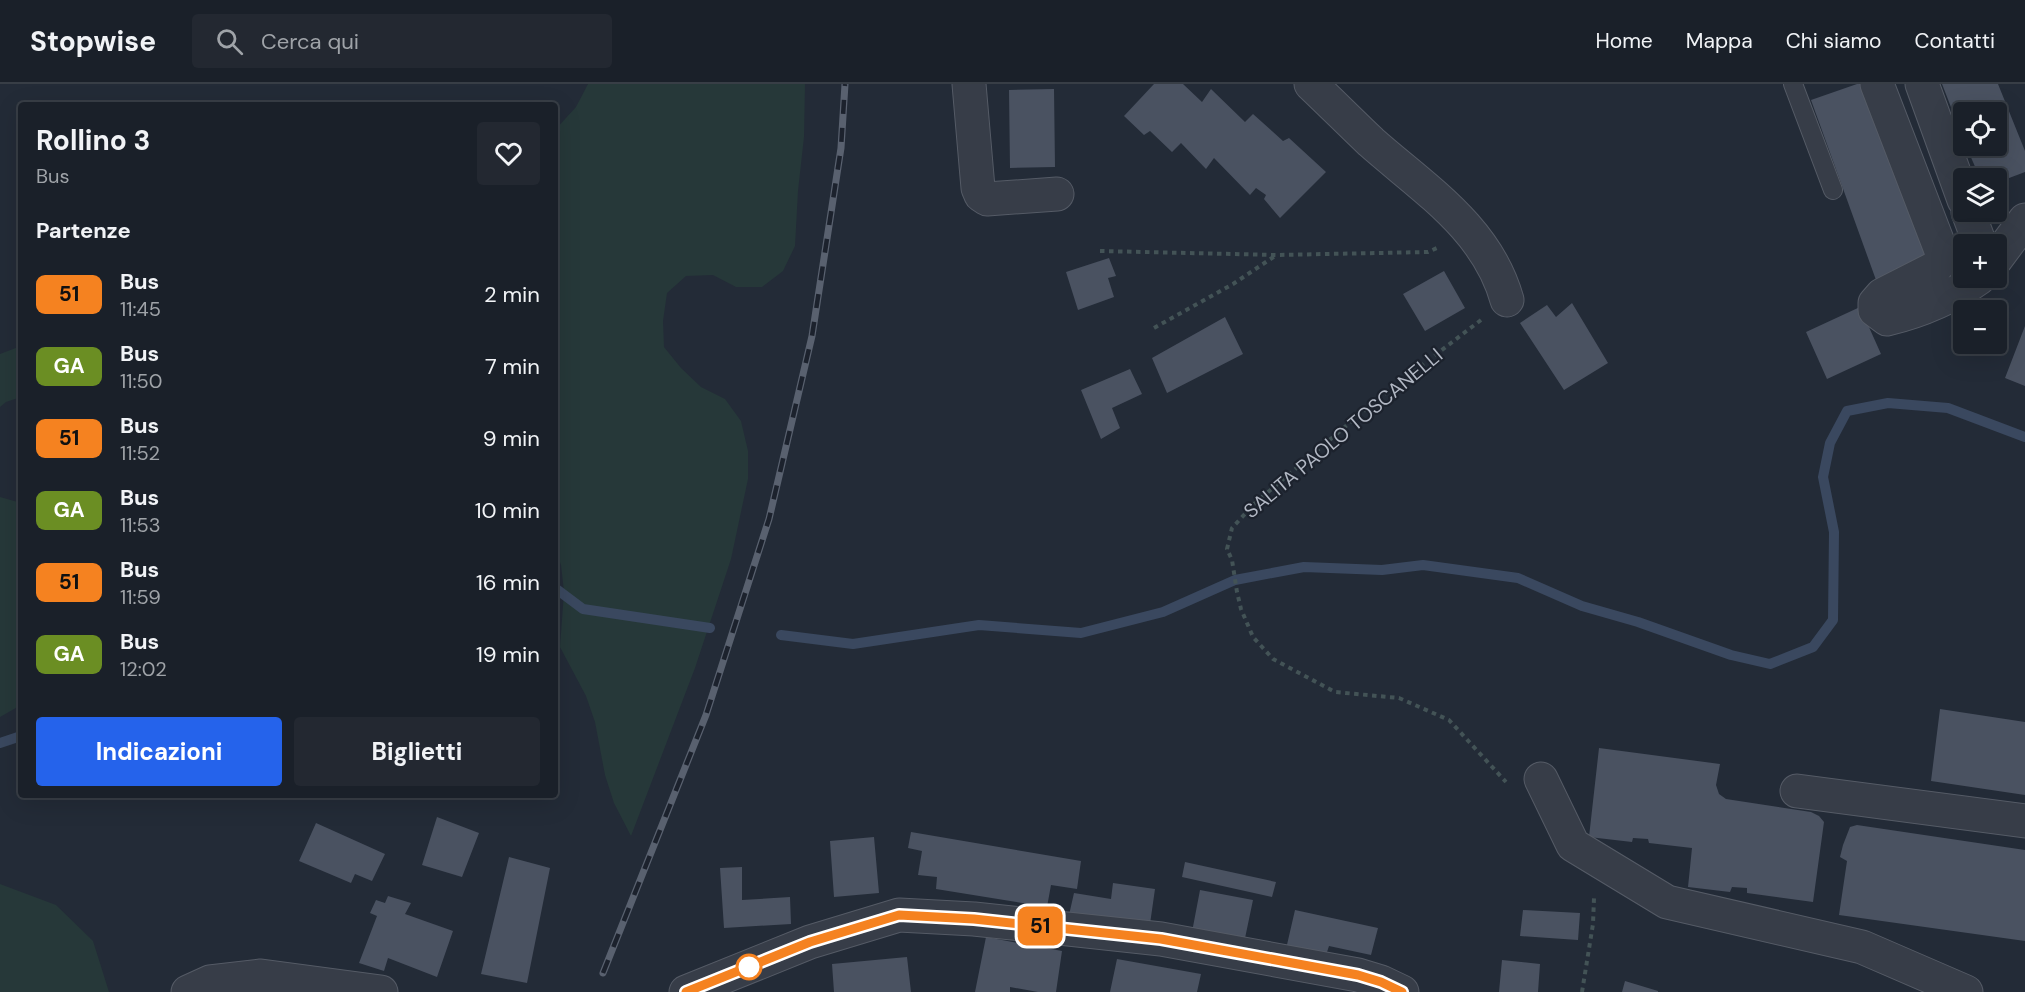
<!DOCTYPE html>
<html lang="it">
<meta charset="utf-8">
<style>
body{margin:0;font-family:"DM Sans",sans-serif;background:#232831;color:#f1f3f6;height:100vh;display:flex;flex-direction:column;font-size:22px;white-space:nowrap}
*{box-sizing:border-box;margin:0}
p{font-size:20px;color:#9fa3a8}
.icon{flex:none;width:33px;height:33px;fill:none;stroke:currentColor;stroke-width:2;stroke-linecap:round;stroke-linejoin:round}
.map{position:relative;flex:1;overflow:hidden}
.side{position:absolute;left:18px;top:18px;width:540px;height:696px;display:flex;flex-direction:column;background:#1a2029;border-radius:6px;box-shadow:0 6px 24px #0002,0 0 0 2px #383e46}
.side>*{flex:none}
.badge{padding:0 12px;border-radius:9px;font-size:21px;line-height:39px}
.tools{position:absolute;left:1953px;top:18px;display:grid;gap:12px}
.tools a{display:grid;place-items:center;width:54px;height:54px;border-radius:6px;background:#1a2029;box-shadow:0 6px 24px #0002,0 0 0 2px #383e46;font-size:30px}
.map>.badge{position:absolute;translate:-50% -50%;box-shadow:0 0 0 3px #fff}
h2{padding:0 18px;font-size:22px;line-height:54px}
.round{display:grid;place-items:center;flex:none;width:63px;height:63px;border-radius:6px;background:#232831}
.head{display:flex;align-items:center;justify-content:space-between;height:102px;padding:0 18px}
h1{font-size:28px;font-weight:700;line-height:45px}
.cta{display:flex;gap:12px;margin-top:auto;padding:12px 18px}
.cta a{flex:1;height:69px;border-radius:6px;background:#2563eb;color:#fff;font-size:24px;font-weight:700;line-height:69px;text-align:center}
.cta a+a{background:#232831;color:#f1f3f6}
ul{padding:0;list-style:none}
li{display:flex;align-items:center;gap:18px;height:72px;padding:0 18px}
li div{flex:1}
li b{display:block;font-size:22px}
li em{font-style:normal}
li .badge{min-width:66px;font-weight:700;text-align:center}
header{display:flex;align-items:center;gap:36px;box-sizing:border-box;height:84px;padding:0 30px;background:#1a2029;border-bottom:2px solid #383e46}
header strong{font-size:28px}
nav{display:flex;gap:33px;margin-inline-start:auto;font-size:21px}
.search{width:420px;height:54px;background:#232831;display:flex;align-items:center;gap:15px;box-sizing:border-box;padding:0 21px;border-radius:6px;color:#9fa3a8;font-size:22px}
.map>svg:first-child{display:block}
</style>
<header>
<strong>Stopwise</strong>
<div class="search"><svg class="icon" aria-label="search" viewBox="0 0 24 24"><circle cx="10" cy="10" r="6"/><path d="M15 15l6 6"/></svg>Cerca qui</div>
<nav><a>Home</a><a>Mappa</a><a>Chi siamo</a><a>Contatti</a></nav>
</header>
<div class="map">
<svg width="2025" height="908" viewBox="0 0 2025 908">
<rect width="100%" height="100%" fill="#232b37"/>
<!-- green -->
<path fill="#263839" d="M588,0H805L804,53L798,107L795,162L783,187L762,203H736L713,191L686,192L667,209L663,237L664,263L681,284L701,303L725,315L741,337L748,367V395L731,475L695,584L631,752L614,719L605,691L595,638L586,612L560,563L564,508L561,481L555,464V46L576,23Z
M21,262V313L6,318L0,323V270Z
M0,413L21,419V621L0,633Z
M0,800L56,821L93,857L109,908H0Z"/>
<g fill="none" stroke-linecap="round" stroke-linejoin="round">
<!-- stream -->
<path stroke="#3a485f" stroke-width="10" d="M555,504L583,525L710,544
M781,551L853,560L979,541L1081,549L1163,528L1235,496L1304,483L1382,486L1423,481L1518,494L1582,522L1638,538L1731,571L1770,580L1813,563L1833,536L1834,448L1823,393L1830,359L1847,327L1888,319L1948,324L2025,353
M0,659L21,652"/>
</g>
<!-- building -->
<path fill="#4a5261" d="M1154,0H1183L1202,18L1211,5L1245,38L1253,30L1283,57L1289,54L1326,88L1280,134L1264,115L1266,111L1256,104L1250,111L1214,74L1206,85L1181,59L1172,68L1150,47L1144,51L1124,32Z
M1857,0H1864L1928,177L1876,196L1811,16Z
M1942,0H1998L2025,67V88L1996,99V94H1980L1966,62H1996V28H1964L1963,54Z
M1054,5L1055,83L1010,84L1009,6Z
M1109,174L1116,192L1108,194L1114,213L1078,226L1066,188Z
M1444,187L1465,224L1425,247L1403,210Z
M1572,219L1608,279L1564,306L1520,239L1547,221L1556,233Z
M1860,223L1881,270L1827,295L1806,248Z
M1225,233L1243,270L1167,309L1152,274Z
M2025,242V302L2005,294Z
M1130,285L1142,310L1112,324L1120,344L1101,355L1081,306Z
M1940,625L2025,638V711L1931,697Z
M1599,664L1720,680L1716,701L1719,710L1726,715L1811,728L1819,732L1824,738L1813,818L1747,809V804L1732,803L1730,808L1688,803L1692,764L1649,759L1648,755L1633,754L1632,758L1589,753Z
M437,733L479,749L462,793L422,781Z
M316,739L385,770L372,797L355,790L351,799L299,777Z
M1857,741L2025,766V857L1839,831L1847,777L1840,773L1843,761L1850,743Z
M911,748L1081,777L1077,805L1051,801L1047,823L936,805L937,793L918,791L922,767L908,764Z
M874,753L879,809L834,813L830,757Z
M509,773L550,784L527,899L481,890Z
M1185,778L1276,798L1272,813L1182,793Z
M742,783V816L790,813L791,840L724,844L720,784Z
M1113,799L1155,805L1150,840L1107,833L1106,838L1069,831L1074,809L1111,815Z
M1200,806L1253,816L1244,859L1192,848Z
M388,812L411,819L405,830L453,847L437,893L388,874L384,887L359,879L377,832L370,829L376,816L385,819Z
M1295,826L1378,844L1371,871L1329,862L1325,874L1286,865Z
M1523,826L1580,829L1578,856L1520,852Z
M986,853L1062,867L1056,908H1038L1010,903V908H975Z
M907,873L911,908H834L832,880Z
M1117,875L1201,890L1197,908H1110Z
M1502,876L1540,880L1538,908H1499Z
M1625,897L1658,907V908H1622Z"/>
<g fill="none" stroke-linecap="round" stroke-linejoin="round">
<!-- lane casing -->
<g stroke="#555b66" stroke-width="20">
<path id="lane" d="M1793,0L1833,106"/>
</g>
<!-- street casing -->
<g stroke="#555b66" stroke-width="35">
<path id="street" d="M969,0L978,104L981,111L987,115L1057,110
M1311,0C1331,19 1351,39 1371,58C1424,105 1487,144 1507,216
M1877,0L1942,169L1941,177L1935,184L1882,211L1875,219V226L1887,235C1920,227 1951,214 1979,194
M1922,0L1964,116
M1968,128L1980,160
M1996,175L2025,136
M1541,695L1573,761L1667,818L1862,863L1966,908
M1797,707L2025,737
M188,908L210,898L261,892L381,908
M686,908L810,858L899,831L974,835L1161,855L1358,891L1381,898L1402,908"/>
</g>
<!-- path -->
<path stroke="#435356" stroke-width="4" stroke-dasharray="4.5 4.5" stroke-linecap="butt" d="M1100,167L1276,171L1428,168L1439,163
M1481,236L1379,314L1254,420L1232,444L1227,465L1232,476L1237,508L1241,525L1253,553L1273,575L1335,608L1399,614L1449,636L1506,698
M1154,244L1233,200L1275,172
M1582,908L1593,840L1594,814"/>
<!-- lane -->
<use href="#lane" stroke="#373d48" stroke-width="18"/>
<!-- street -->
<use href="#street" stroke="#373d48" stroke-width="33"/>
<!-- rail casing -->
<g stroke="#59616f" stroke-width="7">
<path id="rail" d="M603,889L706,631L769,435L812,252L841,64L845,0"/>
</g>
<!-- rail -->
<use href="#rail" stroke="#1c222d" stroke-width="4.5" stroke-dasharray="14" stroke-linecap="butt"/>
</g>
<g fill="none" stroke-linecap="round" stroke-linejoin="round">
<!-- line casing -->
<g stroke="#fff" stroke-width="14">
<path id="line" d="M686,908L810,858L899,831L974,835L1161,855L1358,891L1381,898L1402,908"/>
</g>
<!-- line -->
<use href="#line" stroke="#f58220" stroke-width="9"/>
</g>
<!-- markers -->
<circle fill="#fff" stroke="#f58220" stroke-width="3" cx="749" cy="883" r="12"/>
<g text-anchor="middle" stroke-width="4.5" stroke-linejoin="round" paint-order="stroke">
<!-- street labels -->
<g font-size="20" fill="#b2b8c4" stroke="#1c222d">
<text transform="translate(1343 349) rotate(-40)" y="7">SALITA PAOLO TOSCANELLI</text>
</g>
</g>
</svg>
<div class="tools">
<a><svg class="icon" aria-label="locate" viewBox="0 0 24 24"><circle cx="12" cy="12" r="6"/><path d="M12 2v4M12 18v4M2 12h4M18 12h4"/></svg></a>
<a><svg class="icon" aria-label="layers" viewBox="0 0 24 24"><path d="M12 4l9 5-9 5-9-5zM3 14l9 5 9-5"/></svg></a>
<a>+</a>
<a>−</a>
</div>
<b class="badge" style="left:1040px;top:842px;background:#f58220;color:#111">51</b>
<section class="side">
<div class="head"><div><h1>Rollino 3</h1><p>Bus</p></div><a class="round"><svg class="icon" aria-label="heart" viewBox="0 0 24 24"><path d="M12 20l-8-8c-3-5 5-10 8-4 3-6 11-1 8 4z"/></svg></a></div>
<h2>Partenze</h2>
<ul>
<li><span class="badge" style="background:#f58220;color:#111">51</span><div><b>Bus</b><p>11:45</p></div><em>2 min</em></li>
<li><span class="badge" style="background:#6b8e23;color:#fff">GA</span><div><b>Bus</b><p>11:50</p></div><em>7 min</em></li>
<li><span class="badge" style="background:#f58220;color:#111">51</span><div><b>Bus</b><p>11:52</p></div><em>9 min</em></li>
<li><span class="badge" style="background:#6b8e23;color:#fff">GA</span><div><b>Bus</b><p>11:53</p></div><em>10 min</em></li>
<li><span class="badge" style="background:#f58220;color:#111">51</span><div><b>Bus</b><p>11:59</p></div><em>16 min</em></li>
<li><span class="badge" style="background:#6b8e23;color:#fff">GA</span><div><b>Bus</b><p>12:02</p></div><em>19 min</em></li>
</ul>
<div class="cta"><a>Indicazioni</a><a>Biglietti</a></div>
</section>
</div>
